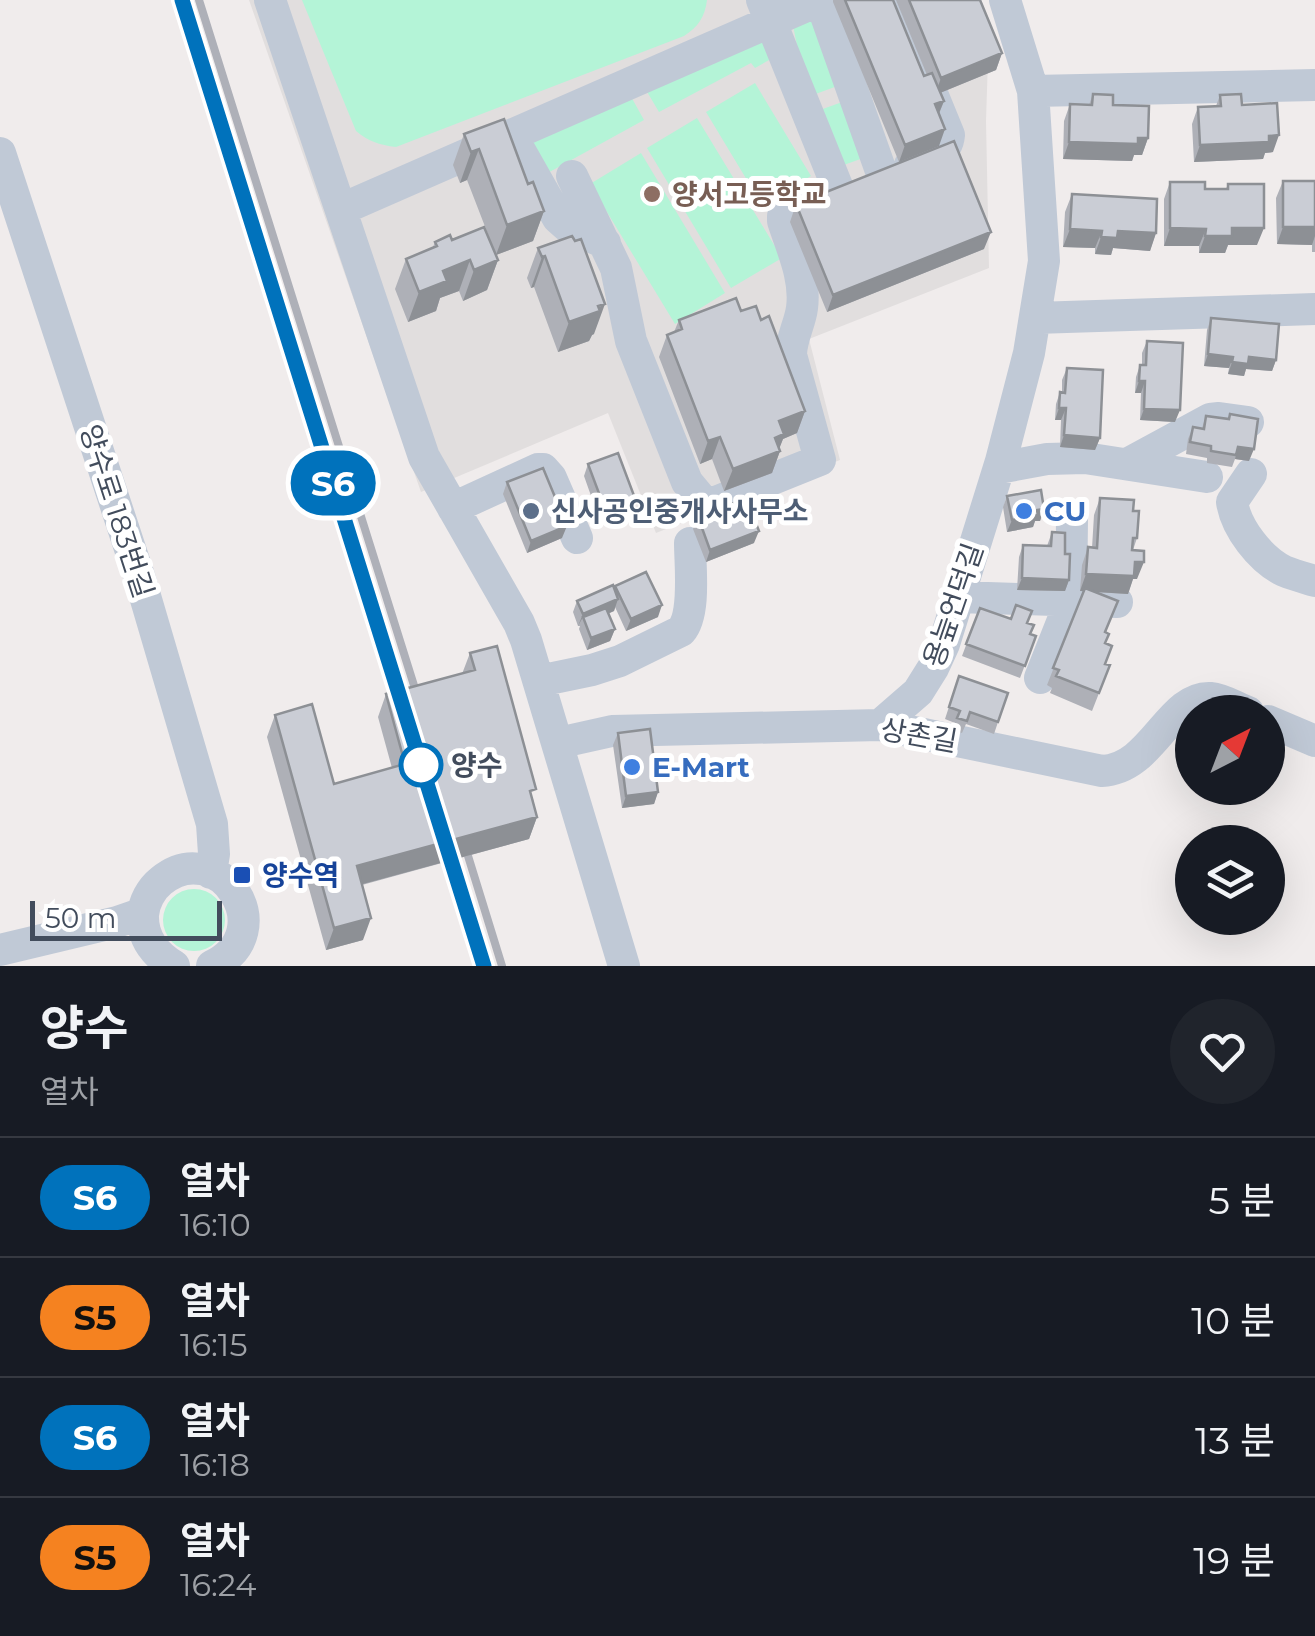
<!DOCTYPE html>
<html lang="ko">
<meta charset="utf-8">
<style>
body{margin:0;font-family:Montserrat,"Noto Sans KR",sans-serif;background:#20242c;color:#f1f3f6;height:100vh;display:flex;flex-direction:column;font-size:38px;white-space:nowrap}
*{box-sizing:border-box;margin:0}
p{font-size:32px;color:#9ea1a6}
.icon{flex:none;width:55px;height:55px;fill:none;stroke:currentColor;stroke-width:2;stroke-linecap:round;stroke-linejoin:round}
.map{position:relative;height:966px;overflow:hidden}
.details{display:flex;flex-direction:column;background:#171b24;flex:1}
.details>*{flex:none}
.badge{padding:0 20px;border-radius:32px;font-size:35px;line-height:65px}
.needle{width:65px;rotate:42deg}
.buttons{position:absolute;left:1175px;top:695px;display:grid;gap:20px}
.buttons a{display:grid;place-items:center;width:110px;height:110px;border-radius:50%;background:#171b24;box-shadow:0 10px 40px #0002;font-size:50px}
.scale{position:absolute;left:30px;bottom:25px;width:192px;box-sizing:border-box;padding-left:10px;border:5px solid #424c5c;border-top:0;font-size:28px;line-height:35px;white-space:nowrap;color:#424c5c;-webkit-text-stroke:8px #fff;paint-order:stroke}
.map>.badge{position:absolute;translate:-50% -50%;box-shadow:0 0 0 5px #fff}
.round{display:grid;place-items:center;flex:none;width:105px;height:105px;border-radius:52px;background:#20242c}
.head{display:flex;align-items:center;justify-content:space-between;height:170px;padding:0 40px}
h1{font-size:48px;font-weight:700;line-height:75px}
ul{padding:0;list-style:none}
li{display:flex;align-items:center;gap:30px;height:120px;padding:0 40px;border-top:2px solid #363941}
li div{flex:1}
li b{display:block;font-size:38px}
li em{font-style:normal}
li .badge{min-width:110px;font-weight:700;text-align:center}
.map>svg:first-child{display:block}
</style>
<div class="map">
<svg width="1315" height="966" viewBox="0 0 1315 966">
<rect width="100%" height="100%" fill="#f0ecec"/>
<!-- education -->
<path fill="#e1dede" d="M249,0H971L988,59L986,121L989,268L809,339L840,460L656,533L608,413L421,492Z"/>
<!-- green -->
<path fill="#b4f4d7" d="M302,0H707C705,17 698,27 684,36L396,147C379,145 368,141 356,131Z
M815,10L840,85L813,95L799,56L793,25Z
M766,30L778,55L755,68L751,63L659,112L643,85Z
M755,83L811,176L762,205L706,112Z
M629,93L644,120L544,175L526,142Z
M845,101L866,157L841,166L820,110Z
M697,118L782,258L731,288L647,148Z
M641,153L725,293L675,324L590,184Z
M163 920a31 31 0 1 1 62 0a31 31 0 1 1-62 0Z"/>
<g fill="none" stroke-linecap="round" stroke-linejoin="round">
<!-- minor -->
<path stroke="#c0c9d6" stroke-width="32" d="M270,0L424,457L519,623L526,640L624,966
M762,0L839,191
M887,0L918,76L931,91L949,135C947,156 927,159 910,165
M825,13L882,174
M1033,91L1315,85
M511,135L558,218L567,226L605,243
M0,153L140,579L212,824L214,854L211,873
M572,176L616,268L631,341L687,482L702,500L713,503L820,460L791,355C791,338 800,324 802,308C806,278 792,249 783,221V216L790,208L835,192
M342,209L820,0
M1035,318L1315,309
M1127,464L1210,419L1219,418L1248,422
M999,468L1047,459L1085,458L1207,477
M1251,474L1232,502C1236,528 1260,559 1284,571C1294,575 1305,578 1315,581
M453,508L538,469H543L551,478L577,538
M958,597L1117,602
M1040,678L1071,600L1072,520
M539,681L592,670L620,661L681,631C696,614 690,566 690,543
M1268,721L1315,741
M880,725L918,692L933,668L944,644L1001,461L1029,353L1044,261L1033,91L1005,0
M558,743L612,731L880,725L1102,771C1153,769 1169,695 1211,698C1223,699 1237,708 1248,712
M0,950L117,922L143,913
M174,966C156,955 142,939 143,915C144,902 151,889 161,881C218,834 284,931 212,966"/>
<!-- rail -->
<path stroke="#aeb0b8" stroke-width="8" d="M182,0L407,718
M199,0L422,711
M460,830L502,966
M443,832L484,966"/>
</g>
<!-- wall -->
<path fill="#aeb0b7" d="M833,0H893L924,76L927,75L896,0H980L1002,53L996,70L940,93L944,101L939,114V146L899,162L833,2Z
M1093,94L1113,105L1148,138L1142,155H1134L1132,161L1063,159L1064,121L1070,104L1089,105Z
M1220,95L1242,105L1273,152L1265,153L1263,159L1194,162L1192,124L1198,107L1216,106Z
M464,134L528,184L544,211L533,241L496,255L467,180L460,183L453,165Z
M1283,181H1315V252H1312V245L1277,244L1276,198Z
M1170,182L1205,189H1226L1228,184L1257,245H1228L1225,253H1199V246H1164V199Z
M1072,194L1156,233L1150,251L1113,248L1111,255L1095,254V248L1063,247L1065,212Z
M796,204L984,249L827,312L790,222Z
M572,236L594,334L592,335L589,341L558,352L534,287L531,288L527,278L538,248Z
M452,240L498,260L487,290L463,301L459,291L440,298L436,311L408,322L395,289L406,259L433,247L435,242Z
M741,311L761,320L805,411L797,433L783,439L779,448L780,451L772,473L724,491L712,459L700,464L659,357L667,335L674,332L679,320Z
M1211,318L1276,360L1272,371L1246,369L1244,376L1228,374L1229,368L1204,366L1207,330Z
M1147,341L1175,422L1140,420L1141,393H1135L1136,377L1140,365H1142V353Z
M1067,368L1100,438L1095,450L1060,447L1061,420H1055L1056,404L1060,392H1062V380Z
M1230,414L1249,461L1235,459L1232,467L1207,463V458L1186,454L1188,439L1193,427L1202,428L1206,416L1228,419Z
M588,464L636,501L631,513L601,524L584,476Z
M507,482L562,538L527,553L503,494Z
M1007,496L1044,509L1040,521H1035L1033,527L1007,532L1003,507Z
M1100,498L1133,511L1137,538L1133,550L1137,579H1133L1128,594L1094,592L1106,632V664L1110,665L1092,711L1050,693L1052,688L1047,685L1084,591H1080L1082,565L1088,547L1092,548L1094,515Z
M698,517L754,543L706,562L693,529Z
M1052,532L1065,554L1069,580L1065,591L1017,590L1019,557L1023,545L1047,546Z
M615,586L658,617L626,631L615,607L614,611L608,614L615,629L610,641L587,650L579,629L580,626H578L573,612L577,601L614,590Z
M980,608L1011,619L1028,623L1030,634L1036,636L1020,678L962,656Z
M470,653L533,799L537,817L529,839L362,885L363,940L326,950L267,737L275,715L334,784L392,768L378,717L386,694L462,674Z
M959,676L998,722L994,734L966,724L962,733L953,730L955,723L945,719Z
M618,733L658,792L654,804L622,808L613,745Z"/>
<!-- shaded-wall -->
<path fill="#8d9095" d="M1002,53L996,70L935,95L941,78Z
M944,101L937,118L935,104Z
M945,129L939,146L899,162L905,145Z
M1279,135L1273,152L1265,153L1263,159L1194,162L1200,145Z
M1138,138H1148L1142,155H1134L1132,161L1063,159L1069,142Z
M479,149L467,180L460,183L471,152Z
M544,211L533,241L496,255L507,225Z
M1283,227H1315V236L1312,245L1277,244Z
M1170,228L1206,229L1199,246H1164Z
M1232,228H1264L1257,245H1228L1225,253H1199L1205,236Z
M1070,229L1102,231L1095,248L1063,247Z
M1118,231L1156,233L1150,251L1113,248L1111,255L1095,254L1101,237Z
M991,232L984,249L827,312L833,295Z
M545,256L534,287L531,288L542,257Z
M470,260L459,291L440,298L436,311L408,322L419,292L443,271Z
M498,260L487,290L463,301L474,270Z
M605,304L594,334L592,335L589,341L558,352L569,322Z
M1208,354L1233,357L1229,368L1204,366Z
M1249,357L1276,360L1272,371L1246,369L1244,376L1228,374L1232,362Z
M1139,381H1145L1141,393H1135Z
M1059,408H1066L1061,420H1055Z
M1144,409L1180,410L1175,422L1140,420Z
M805,411L797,433L783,439L778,452L780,451L772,473L724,491L733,469L779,421Z
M1064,435L1100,438L1095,450L1060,447Z
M720,437L712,459L700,464L708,441Z
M1238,447L1254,449L1249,461L1235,459Z
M636,501L631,513L601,524L606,512Z
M1044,509L1040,521H1035L1033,527L1007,532L1012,520Z
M567,526L562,538L527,553L531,541Z
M759,531L754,543L706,562L710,550Z
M1135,562H1144L1137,579H1133L1128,594L1080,591L1086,574Z
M1022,578L1069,580L1065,591L1017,590Z
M618,599L614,611L585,623L583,617L578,626L583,614Z
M662,605L658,617L626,631L631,619Z
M615,629L610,641L587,650L591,638Z
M658,792L654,804L622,808L626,796Z
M537,817L529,839L348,888L357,866Z
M371,918L363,940L326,950L334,928Z"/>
<!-- building -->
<path fill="#cacdd5" stroke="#8d9095" stroke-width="2.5" d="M845,0H893L924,76L932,73L944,101L935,104L945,129L905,145Z
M909,0H980L1002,53L941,78Z
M1093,94L1113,95V105L1149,106L1148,138H1138V144L1069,142L1070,104L1092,105Z
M1241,94L1242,105L1277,103L1279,135L1269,136V142L1200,145L1198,107L1221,106L1220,95Z
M504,119L528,184L533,182L544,211L507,225L479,149L471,152L464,134Z
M954,141L991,232L833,295L796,204Z
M1283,181H1315V227H1283Z
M1170,182H1205V189H1228V184H1264V228H1232V236H1205L1206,229L1170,228Z
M1072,194L1157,199L1156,233L1118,231L1117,238L1101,237L1102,231L1070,229Z
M484,227L498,260L474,270L470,260L443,271L447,281L419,292L406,259L437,246L435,242L450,235L452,240Z
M572,236L575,241L581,239L605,304L598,306L600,311L569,322L545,256L542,257L538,248Z
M736,298L741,311L756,306L761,320L769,316L805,411L779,421L784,434L775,438L780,451L733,469L720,437L708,441L667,335L682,329L679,320Z
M1211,318L1279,324L1276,360L1249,357L1248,364L1232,362L1233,357L1208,354Z
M1147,341L1183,343L1180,410L1144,409L1145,381H1139L1140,365H1146Z
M1067,368L1103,370L1100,438L1064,435L1066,408H1059L1060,392L1065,393Z
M1230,414L1258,419L1254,449L1238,447L1236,455L1211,451V446L1190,442L1193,427L1204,429L1206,416L1229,419Z
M618,453L636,501L606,512L588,464Z
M543,468L567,526L531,541L507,482Z
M1041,490L1044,509L1037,510L1038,515L1012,520L1007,496Z
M746,498L759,531L710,550L698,517Z
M1100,498L1134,500L1133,511H1139L1137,538H1133L1132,550L1144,551V562H1135L1134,576L1086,574L1088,547L1097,548Z
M1052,532L1065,533V554H1070L1069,580L1022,578L1023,545L1051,546Z
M646,572L662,605L631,619L615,586Z
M613,585L618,599L583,614L577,601Z
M1085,588L1118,601L1105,632L1109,634L1105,643L1112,646L1105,664L1110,665L1099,693L1056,676L1059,670L1053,668Z
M1016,605L1032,611L1027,623L1034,625L1030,634L1036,636L1025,666L966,644L980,608L1011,619Z
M606,608L615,629L591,638L583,617Z
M497,646L536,789L530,791L537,817L357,866L371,918L334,928L275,715L312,704L334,784L405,764L386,694L475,670L470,653Z
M959,676L1008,693L998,722L970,712L967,721L957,718L960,711L949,707Z
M650,729L658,792L626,796L618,733Z"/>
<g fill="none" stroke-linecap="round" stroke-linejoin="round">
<!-- line casing -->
<g stroke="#fff" stroke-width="22">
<path id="line" d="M182,0L484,966"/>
</g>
<!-- line -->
<use href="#line" stroke="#0072bc" stroke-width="15"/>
</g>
<!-- markers -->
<circle fill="#8d6e63" stroke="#fff" stroke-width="4" cx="652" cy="194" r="10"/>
<circle fill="#5c6f8a" stroke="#fff" stroke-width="4" cx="531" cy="511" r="10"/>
<g fill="#3f7fe0" stroke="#fff" stroke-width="4">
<circle cx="1024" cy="511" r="10"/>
<circle cx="632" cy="767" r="10"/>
</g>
<circle fill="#fff" stroke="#0072bc" stroke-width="5" cx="421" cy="765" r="20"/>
<rect fill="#1a4fb4" stroke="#fff" stroke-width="4" x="232" y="865" width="20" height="20" rx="5"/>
<g text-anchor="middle" stroke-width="10" stroke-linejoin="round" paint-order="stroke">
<!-- education labels -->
<g font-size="28" font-weight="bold" fill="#785e54" stroke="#fff" text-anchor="start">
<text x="672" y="204">양서고등학교</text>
</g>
<!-- street labels -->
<g font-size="28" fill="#424c5c" stroke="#fff">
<text transform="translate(117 511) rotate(72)" y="10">양수로 183번길</text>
<text transform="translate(953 605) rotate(-71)" y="10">용늪언덕길</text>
<text transform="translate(919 735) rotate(10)" y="10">상촌길</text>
</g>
<!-- service labels -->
<g font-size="28" font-weight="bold" fill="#4e5e75" stroke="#fff" text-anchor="start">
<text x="551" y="521">신사공인중개사사무소</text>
</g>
<!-- shop labels -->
<g font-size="28" font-weight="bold" fill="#366cbe" stroke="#fff" text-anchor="start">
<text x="1044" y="521">CU</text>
<text x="652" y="777">E-Mart</text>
</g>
<!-- stop labels -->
<g font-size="28" font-weight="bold" fill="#424c5c" stroke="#fff" text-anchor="start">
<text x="451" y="775">양수</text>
</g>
<!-- transit labels -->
<g font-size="28" font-weight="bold" fill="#164399" stroke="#fff" text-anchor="start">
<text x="262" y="885">양수역</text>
</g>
</g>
</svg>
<div class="buttons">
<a><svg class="needle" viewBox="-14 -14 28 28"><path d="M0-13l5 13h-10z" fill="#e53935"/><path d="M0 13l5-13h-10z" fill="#9ea1a6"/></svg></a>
<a><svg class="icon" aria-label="layers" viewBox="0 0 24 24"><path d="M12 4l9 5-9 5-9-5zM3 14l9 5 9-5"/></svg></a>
</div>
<div class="scale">50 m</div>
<b class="badge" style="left:333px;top:483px;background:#0072bc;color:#fff">S6</b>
</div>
<section class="details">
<div class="head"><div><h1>양수</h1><p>열차</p></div><a class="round"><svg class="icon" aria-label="heart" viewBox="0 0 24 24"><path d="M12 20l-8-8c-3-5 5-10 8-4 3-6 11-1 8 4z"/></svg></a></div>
<ul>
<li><span class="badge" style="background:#0072bc;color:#fff">S6</span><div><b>열차</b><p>16:10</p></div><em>5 분</em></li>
<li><span class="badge" style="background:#f58220;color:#111">S5</span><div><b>열차</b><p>16:15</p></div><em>10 분</em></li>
<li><span class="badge" style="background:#0072bc;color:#fff">S6</span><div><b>열차</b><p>16:18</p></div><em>13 분</em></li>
<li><span class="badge" style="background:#f58220;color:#111">S5</span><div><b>열차</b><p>16:24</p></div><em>19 분</em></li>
</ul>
</section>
